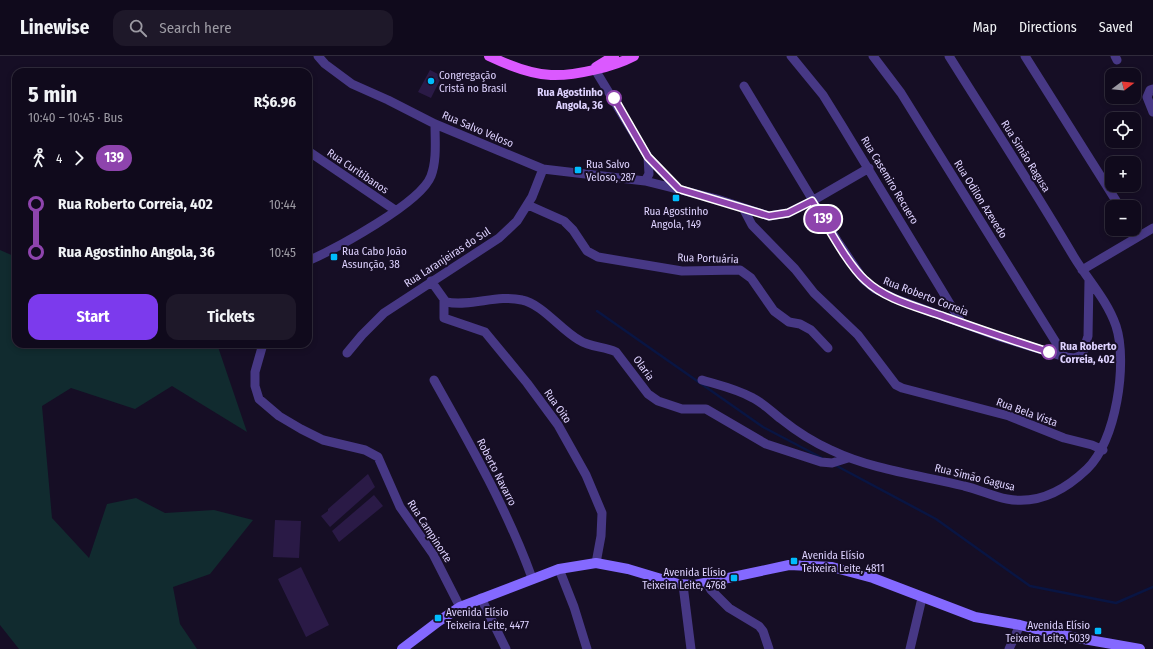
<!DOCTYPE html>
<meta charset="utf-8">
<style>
body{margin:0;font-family:"Fira Sans Condensed",sans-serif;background:#1e1829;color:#f1f3f6;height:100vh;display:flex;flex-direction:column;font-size:15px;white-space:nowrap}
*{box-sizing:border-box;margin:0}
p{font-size:13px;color:#9c9aa3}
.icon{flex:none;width:22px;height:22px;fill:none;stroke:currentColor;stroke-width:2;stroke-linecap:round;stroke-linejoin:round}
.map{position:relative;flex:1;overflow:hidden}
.panel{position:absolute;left:12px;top:12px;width:300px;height:280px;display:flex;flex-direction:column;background:#100a1c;border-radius:12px;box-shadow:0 2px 6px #0003,0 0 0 1px #302b3b}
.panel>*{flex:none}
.badge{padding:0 8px;border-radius:13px;font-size:14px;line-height:26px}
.needle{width:26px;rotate:74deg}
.fabs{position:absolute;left:1105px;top:12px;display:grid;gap:8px}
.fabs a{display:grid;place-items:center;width:36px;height:36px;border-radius:8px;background:#100a1c;box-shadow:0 2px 6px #0003,0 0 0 1px #302b3b;font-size:20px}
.map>.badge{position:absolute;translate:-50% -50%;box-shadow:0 0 0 2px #fff}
.legs{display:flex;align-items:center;gap:6px;height:44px;padding:0 16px;font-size:13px}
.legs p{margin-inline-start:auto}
.headline{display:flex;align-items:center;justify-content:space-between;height:68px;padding:0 16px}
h1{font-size:22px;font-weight:700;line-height:30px}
.action{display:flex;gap:8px;margin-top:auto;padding:8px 16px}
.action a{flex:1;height:46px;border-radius:12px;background:#7c3aed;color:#fff;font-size:16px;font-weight:700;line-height:46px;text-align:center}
.action a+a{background:#1e1829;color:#f1f3f6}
ul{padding:0 16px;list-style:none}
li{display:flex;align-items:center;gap:14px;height:48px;font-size:15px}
li i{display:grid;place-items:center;width:6px;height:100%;margin:0 5px;background:currentColor}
li i::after{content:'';width:10px;height:10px;margin:-5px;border:3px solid;border-radius:50%;background:#100a1c}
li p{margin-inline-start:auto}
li:first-child i{background:linear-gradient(#0000 50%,currentColor 0)}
li:last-child i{background:linear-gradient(currentColor 50%,#0000 0)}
header{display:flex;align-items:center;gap:24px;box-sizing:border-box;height:56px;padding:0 20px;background:#100a1c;border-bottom:1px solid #302b3b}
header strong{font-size:19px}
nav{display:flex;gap:22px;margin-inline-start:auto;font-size:14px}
.search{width:280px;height:36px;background:#1e1829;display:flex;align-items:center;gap:10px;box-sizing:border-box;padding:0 14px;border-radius:12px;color:#9c9aa3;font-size:15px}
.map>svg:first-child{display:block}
</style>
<header>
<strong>Linewise</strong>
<div class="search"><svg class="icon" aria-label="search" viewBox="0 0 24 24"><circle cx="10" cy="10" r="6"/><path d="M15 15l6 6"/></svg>Search here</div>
<nav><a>Map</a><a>Directions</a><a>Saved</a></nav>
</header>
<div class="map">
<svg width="1153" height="593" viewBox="0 0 1153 593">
<rect width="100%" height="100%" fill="#160e25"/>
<!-- green -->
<path fill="#112b2f" d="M0,194L16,201V288H217L247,376L172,330L135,353L71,332L42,350L52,462L89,502L107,448L136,442L165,457L214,454L253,464L210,518L173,531L180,568L197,593H19L0,569Z"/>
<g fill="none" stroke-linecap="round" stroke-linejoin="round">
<!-- stream -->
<path stroke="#091543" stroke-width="2.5" d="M597,255L763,371L822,402
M835,409L936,463L1030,530L1116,547L1153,531"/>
</g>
<!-- building -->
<path fill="#2a1a46" d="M430,14L442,20L431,42L418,36Z
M368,418L375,431L330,471L321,460L328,455V453Z
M374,439L383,450L339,486L332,475Z
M275,464L301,465L299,502L273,501Z
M301,511L329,569L306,581L278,523Z"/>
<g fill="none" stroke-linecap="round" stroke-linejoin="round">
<!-- minor -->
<path stroke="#473885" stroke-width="9" d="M318,0L325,8L352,28L388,44L435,68L543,113L645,125L717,143L769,160L788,157L812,145L869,112
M791,0L823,39L841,68L961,266
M873,0L901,37L1065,301
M1025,0L1120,151
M1115,0L1117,4
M594,12L648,101L649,118L645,125
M744,30L838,186L863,223L875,233L896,243L1000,281L1065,301L1075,302L1082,299L1088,280L1089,224
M1153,33L1150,34L1147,41L1153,56
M308,95L395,154
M649,102L677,132
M528,149L564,165L573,174L587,195L598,201L682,215L740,214L751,222L774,255L789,266L800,268L811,274L828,292
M743,152L752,169L795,213L814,237L858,279L896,329L902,332L1009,360L1064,382L1092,389L1103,394
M308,205C335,193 421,147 431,120C437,104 435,85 435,68
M1082,214L1153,172
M431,225L446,246C472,251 497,238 522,244C542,248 561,274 579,284C591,292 604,290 616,296L648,338L658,345L682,353H706L766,388L821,406L832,407L848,402
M444,245V262L485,276L527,327L558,369L586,419L602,457L601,480L596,507
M263,288L255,316V330L259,343L279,360L301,373L323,384L365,394L378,401L400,451L433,498L460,551
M347,297L362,279L384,257L499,182L517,165L532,141L543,113
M434,324C470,388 507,453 532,522
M702,324C719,329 737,333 753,342C763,347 772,356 781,363C796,375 813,386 831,394C873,414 919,419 964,430C978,433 992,440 1007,443C1038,449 1065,434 1087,413C1116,386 1128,306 1116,270C1107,244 1088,224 1074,201C1034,133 991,67 949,0
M559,513L574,551L587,593
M707,527L711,534L729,552L759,570L763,575L769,593
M683,529L691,593
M481,542L506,593
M910,593L922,542
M1009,593L1020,569"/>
<!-- secondary -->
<path stroke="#8469ff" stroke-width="10" d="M402,593L439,565L460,551L559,513L596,507L628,513L678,528L695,529L789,509L832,511L873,522L975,561L1020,569L1055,578L1140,593"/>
<!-- primary -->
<path stroke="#db59ff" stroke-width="10" d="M489,0C508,9 530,18 551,19C575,20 613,11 634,0
M596,11L614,0"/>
</g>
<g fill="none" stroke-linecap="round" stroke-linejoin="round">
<!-- line-1 casing -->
<g stroke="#fff" stroke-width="9">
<path id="line-1" d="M614,42L648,101L679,133L769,160L788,157L812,145C826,167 847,208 865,224C886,244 918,251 945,261C979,273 1014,285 1049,296"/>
</g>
<!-- line-1 -->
<use href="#line-1" stroke="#8e44ad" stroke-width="6"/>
</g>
<!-- markers -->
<g fill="#00bcfd" stroke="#160e25" stroke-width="1.5">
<circle cx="431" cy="25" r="4"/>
<rect x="574" y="110" width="8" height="8" rx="2"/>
<rect x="672" y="138" width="8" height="8" rx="2"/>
<rect x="330" y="197" width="8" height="8" rx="2"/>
<rect x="790" y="501" width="8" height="8" rx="2"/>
<rect x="730" y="518" width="8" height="8" rx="2"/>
<rect x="434" y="558" width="8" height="8" rx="2"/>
<rect x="1094" y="571" width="8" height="8" rx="2"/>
</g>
<g fill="#fff" stroke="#8e44ad" stroke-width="2">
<circle cx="614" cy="42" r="7"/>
<circle cx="1049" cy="296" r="7"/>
</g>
<g text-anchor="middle" stroke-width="4" stroke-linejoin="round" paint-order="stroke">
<!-- poi labels -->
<g font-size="11" fill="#ded2ff" stroke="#160e25" text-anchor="start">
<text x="439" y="23">Congregação<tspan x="439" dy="13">Cristã no Brasil</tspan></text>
<text x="586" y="112">Rua Salvo<tspan x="586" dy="13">Veloso, 287</tspan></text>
<text x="676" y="159" text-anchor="middle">Rua Agostinho<tspan x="676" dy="13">Angola, 149</tspan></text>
<text x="342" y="199">Rua Cabo João<tspan x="342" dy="13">Assunção, 38</tspan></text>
<text x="802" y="503">Avenida Elísio<tspan x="802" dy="13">Teixeira Leite, 4811</tspan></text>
<text x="726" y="520" text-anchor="end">Avenida Elísio<tspan x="726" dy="13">Teixeira Leite, 4768</tspan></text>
<text x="446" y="560">Avenida Elísio<tspan x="446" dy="13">Teixeira Leite, 4477</tspan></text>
<text x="1090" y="573" text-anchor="end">Avenida Elísio<tspan x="1090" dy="13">Teixeira Leite, 5039</tspan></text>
</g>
<!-- stop labels -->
<g font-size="11" font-weight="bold" fill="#ded2ff" stroke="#160e25" text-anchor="end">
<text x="603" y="40">Rua Agostinho<tspan x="603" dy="13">Angola, 36</tspan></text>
<text x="1060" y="294" text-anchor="start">Rua Roberto<tspan x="1060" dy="13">Correia, 402</tspan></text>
</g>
<!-- street labels -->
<g font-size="11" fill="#ded2ff" stroke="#160e25">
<text transform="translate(478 73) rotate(23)" y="4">Rua Salvo Veloso</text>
<text transform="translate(1026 100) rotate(58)" y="4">Rua Simão Ragusa</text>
<text transform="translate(358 115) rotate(34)" y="4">Rua Curitibanos</text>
<text transform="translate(890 124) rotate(59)" y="4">Rua Casemiro Recuero</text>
<text transform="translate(981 143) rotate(58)" y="4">Rua Odilon Azevedo</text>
<text transform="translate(447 201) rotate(-33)" y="4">Rua Laranjeiras do Sul</text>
<text transform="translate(708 202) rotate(2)" y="4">Rua Portuária</text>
<text transform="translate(926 240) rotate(21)" y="4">Rua Roberto Correia</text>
<text transform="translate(644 312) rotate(54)" y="4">Olaria</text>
<text transform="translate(558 350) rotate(55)" y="4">Rua Oito</text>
<text transform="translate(1027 356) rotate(20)" y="4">Rua Bela Vista</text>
<text transform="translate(497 416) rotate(63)" y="4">Roberto Navarro</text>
<text transform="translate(975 421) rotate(14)" y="4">Rua Simão Gagusa</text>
<text transform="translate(430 475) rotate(57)" y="4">Rua Campinorte</text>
</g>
</g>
</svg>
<div class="fabs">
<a><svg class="needle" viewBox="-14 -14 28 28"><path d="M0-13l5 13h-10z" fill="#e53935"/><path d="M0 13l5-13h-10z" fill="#9c9aa3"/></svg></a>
<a><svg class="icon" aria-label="locate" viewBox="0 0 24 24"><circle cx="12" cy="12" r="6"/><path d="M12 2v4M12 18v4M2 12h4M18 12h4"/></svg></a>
<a>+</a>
<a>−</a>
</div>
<b class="badge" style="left:823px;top:163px;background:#8e44ad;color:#fff">139</b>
<section class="panel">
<div class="headline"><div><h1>5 min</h1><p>10:40 – 10:45 · Bus</p></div><b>R$6.96</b></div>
<div class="legs"><svg class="icon" aria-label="walk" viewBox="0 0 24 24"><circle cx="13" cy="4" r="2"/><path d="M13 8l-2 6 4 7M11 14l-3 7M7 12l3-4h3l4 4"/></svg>4<svg class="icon" aria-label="forward" viewBox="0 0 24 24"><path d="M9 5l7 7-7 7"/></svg><b class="badge" style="background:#8e44ad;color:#fff">139</b></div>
<ul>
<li><i style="color:#8e44ad"></i><b>Rua Roberto Correia, 402</b><p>10:44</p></li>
<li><i style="color:#8e44ad"></i><b>Rua Agostinho Angola, 36</b><p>10:45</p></li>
</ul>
<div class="action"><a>Start</a><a>Tickets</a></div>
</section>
</div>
